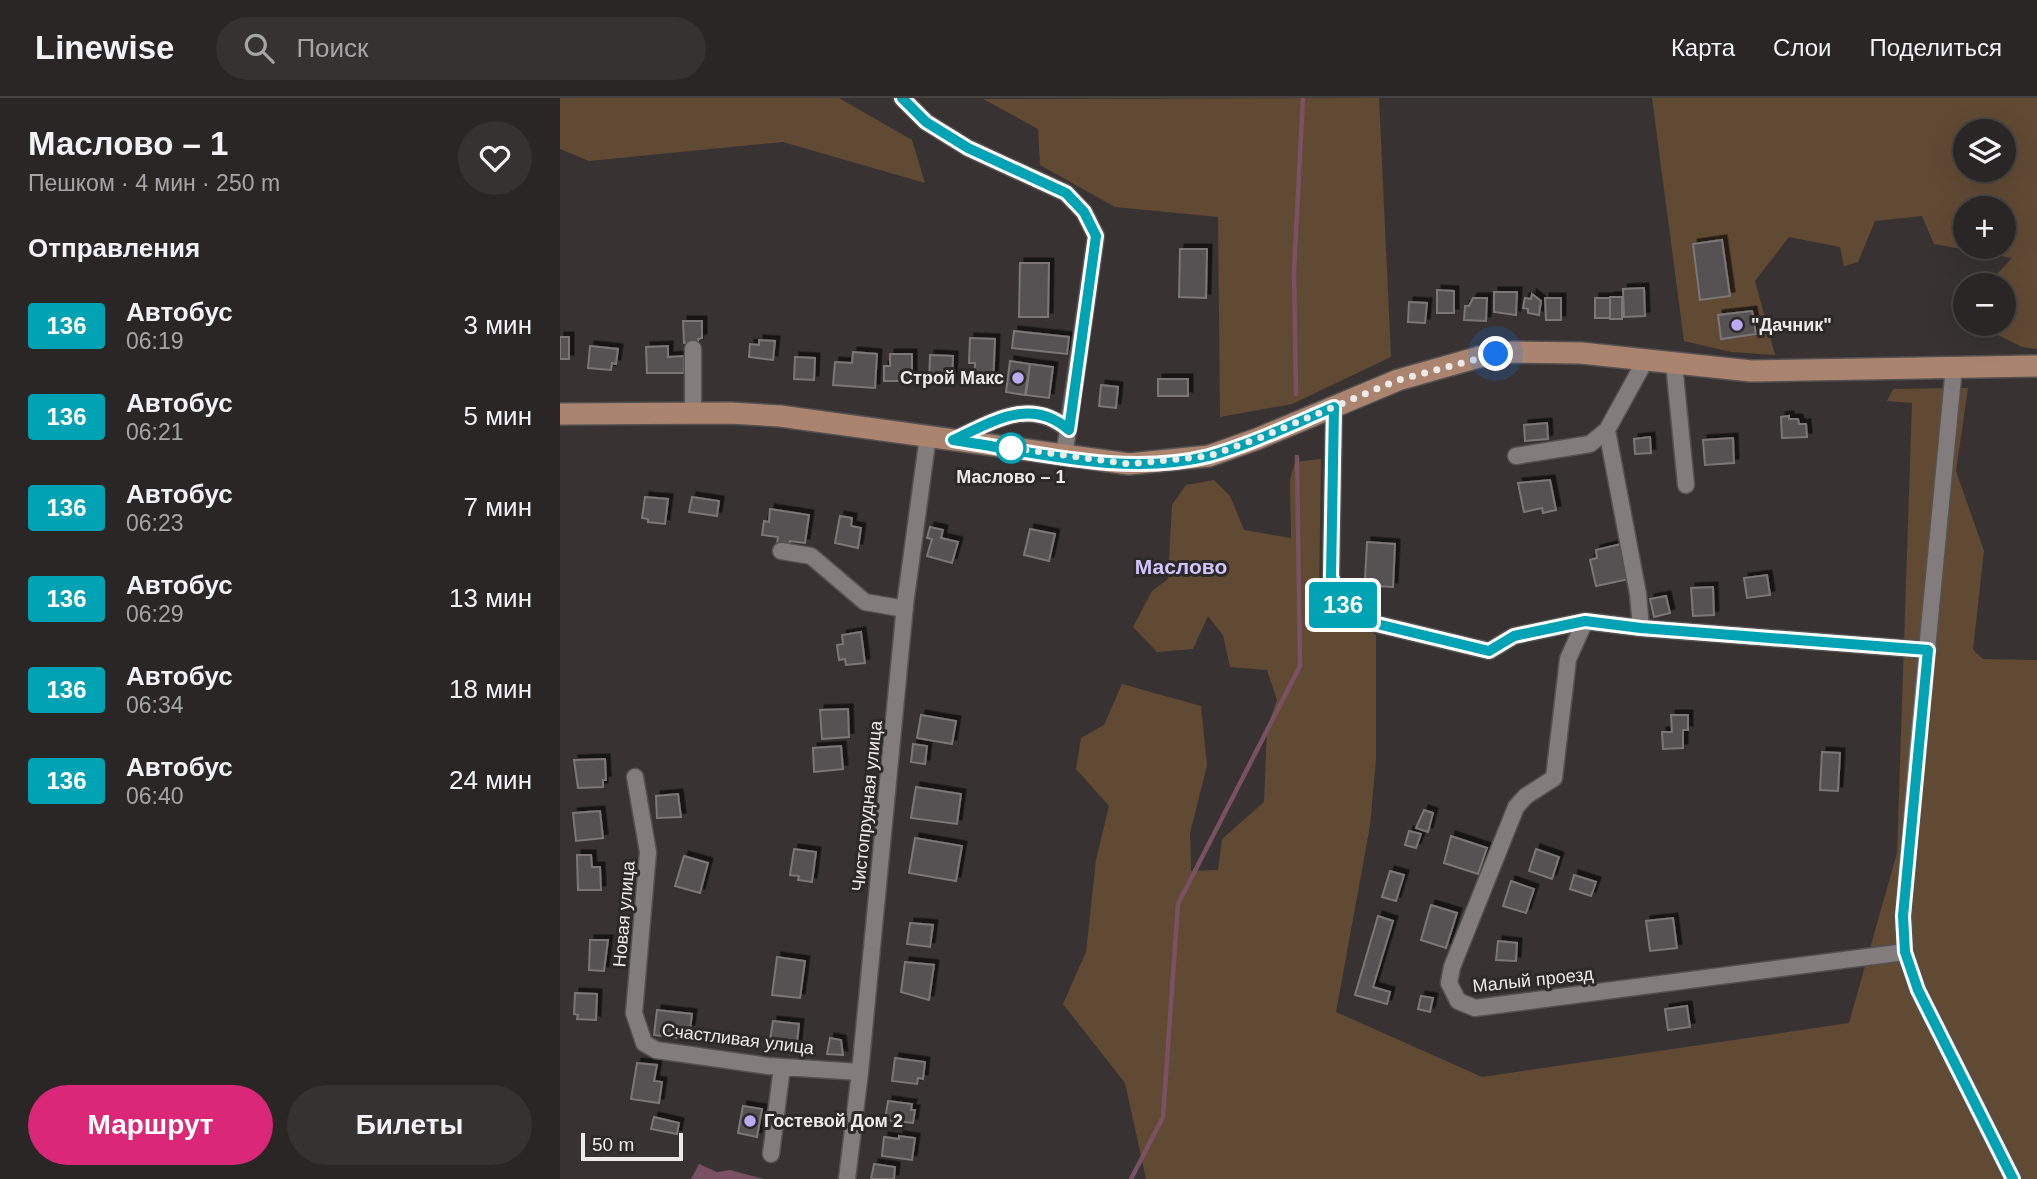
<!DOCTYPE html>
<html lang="ru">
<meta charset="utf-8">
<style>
body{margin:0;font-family:Helvetica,sans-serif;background:#363232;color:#f1f3f6;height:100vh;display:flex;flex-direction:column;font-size:26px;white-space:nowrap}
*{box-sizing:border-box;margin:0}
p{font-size:23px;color:#a5a5a7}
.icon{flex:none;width:38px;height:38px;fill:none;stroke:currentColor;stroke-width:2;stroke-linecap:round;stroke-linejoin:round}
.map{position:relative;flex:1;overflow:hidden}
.side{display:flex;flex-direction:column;background:#2a2626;width:560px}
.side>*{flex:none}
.badge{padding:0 14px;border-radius:5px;font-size:24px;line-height:46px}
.fabs{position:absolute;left:1393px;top:21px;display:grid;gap:14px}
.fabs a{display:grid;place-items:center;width:63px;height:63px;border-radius:50%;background:#2a2626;box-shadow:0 7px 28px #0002,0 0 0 2px #464343;font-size:35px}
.scale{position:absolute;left:21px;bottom:18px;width:102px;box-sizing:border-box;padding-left:7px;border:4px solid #edeaea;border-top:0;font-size:19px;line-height:24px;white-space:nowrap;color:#edeaea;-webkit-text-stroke:5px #2d2929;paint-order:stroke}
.you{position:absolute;width:35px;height:35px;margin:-18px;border:5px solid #fff;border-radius:50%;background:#1a73e8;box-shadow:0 0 0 10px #1a73e833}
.map>.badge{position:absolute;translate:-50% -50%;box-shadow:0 0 0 4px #fff}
h2{padding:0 28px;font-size:26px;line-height:63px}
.round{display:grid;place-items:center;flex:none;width:74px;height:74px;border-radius:37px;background:#363232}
.headline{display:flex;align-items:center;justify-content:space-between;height:119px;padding:0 28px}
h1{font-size:33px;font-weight:800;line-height:52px}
.action{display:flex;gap:14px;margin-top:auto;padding:14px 28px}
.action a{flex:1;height:80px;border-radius:42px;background:#db2777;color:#fff;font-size:28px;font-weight:800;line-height:80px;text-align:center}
.action a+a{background:#363232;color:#f1f3f6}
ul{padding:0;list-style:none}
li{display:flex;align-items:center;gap:21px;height:91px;padding:0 28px}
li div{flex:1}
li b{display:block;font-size:26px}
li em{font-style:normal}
li .badge{min-width:77px;font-weight:700;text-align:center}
header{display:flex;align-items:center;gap:42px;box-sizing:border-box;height:98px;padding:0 35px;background:#2a2626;border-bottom:2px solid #464343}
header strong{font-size:33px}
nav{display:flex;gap:38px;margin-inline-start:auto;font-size:24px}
.search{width:490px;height:63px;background:#363232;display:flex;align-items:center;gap:18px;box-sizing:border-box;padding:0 24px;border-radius:38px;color:#a5a5a7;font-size:26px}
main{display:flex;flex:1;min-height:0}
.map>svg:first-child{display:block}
</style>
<header>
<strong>Linewise</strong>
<div class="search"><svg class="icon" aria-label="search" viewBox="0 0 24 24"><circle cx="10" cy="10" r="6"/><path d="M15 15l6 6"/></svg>Поиск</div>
<nav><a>Карта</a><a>Слои</a><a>Поделиться</a></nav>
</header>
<main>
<section class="side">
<div class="headline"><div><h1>Маслово – 1</h1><p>Пешком · 4 мин · 250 m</p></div><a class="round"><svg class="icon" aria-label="heart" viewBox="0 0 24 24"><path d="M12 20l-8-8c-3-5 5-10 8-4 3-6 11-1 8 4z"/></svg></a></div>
<h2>Отправления</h2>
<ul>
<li><span class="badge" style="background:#00a3b4;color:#fff">136</span><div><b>Автобус</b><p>06:19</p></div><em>3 мин</em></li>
<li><span class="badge" style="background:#00a3b4;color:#fff">136</span><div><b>Автобус</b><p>06:21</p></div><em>5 мин</em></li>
<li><span class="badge" style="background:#00a3b4;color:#fff">136</span><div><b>Автобус</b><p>06:23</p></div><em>7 мин</em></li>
<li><span class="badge" style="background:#00a3b4;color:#fff">136</span><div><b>Автобус</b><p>06:29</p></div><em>13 мин</em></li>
<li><span class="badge" style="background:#00a3b4;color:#fff">136</span><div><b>Автобус</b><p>06:34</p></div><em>18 мин</em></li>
<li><span class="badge" style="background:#00a3b4;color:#fff">136</span><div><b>Автобус</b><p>06:40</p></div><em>24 мин</em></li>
</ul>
<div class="action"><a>Маршрут</a><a>Билеты</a></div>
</section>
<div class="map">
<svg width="1477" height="1081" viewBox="0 0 1477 1081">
<defs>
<filter id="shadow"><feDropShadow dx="4.5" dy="-4.5" stdDeviation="0" flood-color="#0009"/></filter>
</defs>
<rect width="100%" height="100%" fill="#383332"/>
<!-- green -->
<path fill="#604a34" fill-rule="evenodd" d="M0,0H279L352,42L365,85L223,44L29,63L0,51Z
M819,0L831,259L732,306L660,319L658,119L555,109L480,67L478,31L423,1Z
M1092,0H1477V251L1462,249L1422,229V226H1444V187H1427L1452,160L1374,146L1362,118L1315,123L1298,164L1284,168L1280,149L1229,139L1195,183L1215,257L1171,254L1124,243ZM1405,33H1444V72H1405ZM1405,110H1444V149H1405Z
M1408,290L1396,373L1424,453L1413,552L1423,561L1477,562V1081H586L565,985L503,906L526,854L536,762L549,708L516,671L521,640L544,627L562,586L641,608L647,667L630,735L631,773L658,772L662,741L704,704L707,631L717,602L707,572L670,569L663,537L648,518L633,551L597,554L573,529L592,493L608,481L612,407L626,387L654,382L670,398L684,432L731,440L730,382L735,364L761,361L759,500L816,537V661L810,728L776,914L922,979L1289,925L1337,755L1352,305L1327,303L1333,291Z"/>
<!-- water -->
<path fill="#7a5163" d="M139,1066L157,1074L170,1072L204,1081H131Z"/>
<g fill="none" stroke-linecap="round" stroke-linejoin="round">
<!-- stream -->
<path stroke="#7a5163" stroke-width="4.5" d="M736,296L734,173L743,0
M571,1081L603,1019L618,806L740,568L737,359"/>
</g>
<!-- building -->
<path fill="#565152" stroke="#7b7677" stroke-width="2" filter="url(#shadow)" d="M1162,142L1170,198L1140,202L1133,146Z
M620,151H647L646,200L619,199Z
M460,165H489L488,219H459Z
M1084,190L1085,218L1064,219L1063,191Z
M877,192L894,193V215H877Z
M934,194H957L956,217L934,214Z
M972,196L981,203L979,217L968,215V211L963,210L965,200L971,201Z
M1050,199H1062V221H1050Z
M913,200H927L926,223L904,222L905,208H909Z
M985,200H1001V222H986Z
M1035,200H1050V220H1035Z
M849,204L867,205L865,225L848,224Z
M1192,213L1196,236L1161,241L1158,217Z
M123,223H142V240L138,241V245H124Z
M454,233L509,239L507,256L452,250Z
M0,239H9V261H0Z
M410,240L435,241L433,288L414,287L415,265H409Z
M199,242L215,243L213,262L189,259L190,246L199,247Z
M30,248L58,251L56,266L52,265L51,272L28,270Z
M108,248V259L124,258V275H87L86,249Z
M293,254L317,256L315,290L273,287L275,264L292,265Z
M330,256H352V283H324V268H330Z
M370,257L393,258L392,286L369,285Z
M235,259L255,260L254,282L234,281Z
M450,263L470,266L465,297L446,294Z
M470,266L493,269L489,300L466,297Z
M598,281H628V298H598Z
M541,287L558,289L556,310L539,308Z
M1229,318V321H1238L1239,326H1246L1247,339L1222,340L1221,319Z
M987,325L988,341L965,343L964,327Z
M1090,339L1091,355L1075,356L1074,341Z
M1173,340L1174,365L1145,367L1143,342Z
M990,382L996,412L983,415L982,410L964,414L958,385Z
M85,399L108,401L105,426L88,424V421L82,420Z
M132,399L159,403L157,418L129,414Z
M210,411L249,417L245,445L230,443L229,448L217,446L218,439L202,437L204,423L209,424Z
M280,418L292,420L291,428L301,430L298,450L275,445Z
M370,429L383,432L381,440L398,444L392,465L367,458L372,441L367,440Z
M470,431L495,436L489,463L464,457Z
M807,444L835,446L833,489L816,488V482L805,481Z
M1061,446L1069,481L1036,488L1030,462L1037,460L1036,452Z
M1207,477L1210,497L1187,500L1184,480Z
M1153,489L1154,517L1133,518L1131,490Z
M1106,498L1110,515L1094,519L1090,501Z
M301,534L305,565L286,567L285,561L279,562L277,547L283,546L282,537Z
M288,611L289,639L262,641L260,612Z
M361,617L396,623L392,646L357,640Z
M1111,617H1128V632H1123V650L1103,651L1102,634H1112Z
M353,646L367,648L365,666L351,664Z
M281,648L283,671L254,674L253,650Z
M1262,654L1280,655L1278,693L1260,692Z
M45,661L46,682H43V689L18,690L14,662Z
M356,689L401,696L397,726L351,720Z
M118,696L121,719L97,720L96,698Z
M864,712L873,715L868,734L856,730Z
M40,713L43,740L16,743L13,715Z
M849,733L861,736L856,750L845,747Z
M891,738L927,750L918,776L884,765Z
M355,740L402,748L396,783L349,775Z
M234,751L256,754L252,784L238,782L239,778L230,777Z
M976,751L999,759L992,781L969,773Z
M17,757H31L32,769H40L41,792H18Z
M124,758L148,765L140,795L115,788Z
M830,773L844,777L836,803L822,799Z
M1014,777L1036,784L1031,798L1010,791Z
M951,783L974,791L966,815L943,808Z
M871,807L897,815L886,850L861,842Z
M818,818L833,823L813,889L830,894L827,906L795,897Z
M1113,820L1117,850L1090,853L1086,823Z
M350,825L373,827L370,849L347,846Z
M30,842H48L44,873L29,872Z
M938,843L957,845L956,863L936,862Z
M217,859L245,863L240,900L212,897Z
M345,864L374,867L369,902L341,894Z
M15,895L37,896L36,922L17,921L18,917L14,916Z
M861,898L873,900L870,914L858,911Z
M1127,908L1130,929L1108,932L1105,911Z
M97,912L132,916L130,931L119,929L118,940L94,937Z
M213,923L239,926L237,946L210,942Z
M270,940L281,942L283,957L267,956Z
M335,960L365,964L363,981L358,980L357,986L332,983Z
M77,965L97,967L94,983L102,984L99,1005L71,1001Z
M328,1003L352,1006L351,1012H355L353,1025L325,1022Z
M183,1008L202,1011L197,1039L178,1035Z
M94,1019L119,1025L117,1036L91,1031Z
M339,1038L355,1040L352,1062L322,1058L324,1039L339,1041Z
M314,1066L335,1069L334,1081H311Z"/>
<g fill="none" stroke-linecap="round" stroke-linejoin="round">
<!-- minor casing -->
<g stroke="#555150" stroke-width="19">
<path id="minor" d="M342,0L366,24L408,50L506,95L524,114L536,138L504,359
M1114,266L1126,387
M1394,269L1356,667L1343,818L1345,854L1358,893L1453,1081
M774,309L771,479L788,519L929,553L954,538L1025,523L1081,530L1368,552
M133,315V251
M393,342C432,324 471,298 508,332
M956,358L1030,346L1047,332
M221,453L251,458L305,504L345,511
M1025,523L1008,561L994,680L966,698L956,709L892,869L889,885L898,903L915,910L1345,854
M1081,530L1078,496L1047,332L1085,263
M75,679L88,754L74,915L84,945L96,952L208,968L300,974
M211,1056L222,969
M287,1081L300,974L345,507L368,338"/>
</g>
<!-- major casing -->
<g stroke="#555150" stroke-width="24">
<path id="major" d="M0,316L170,315L220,318L569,366L649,358L697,341L838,282L919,259L953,254L1021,255L1191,273L1477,268"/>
</g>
<!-- minor -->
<use href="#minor" stroke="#827d7c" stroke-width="16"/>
<!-- major -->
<use href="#major" stroke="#ab8470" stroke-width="21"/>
</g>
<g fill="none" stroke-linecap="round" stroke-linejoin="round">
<!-- line casing -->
<g stroke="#fff" stroke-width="16">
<path id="line" d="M342,0L366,24L408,50L506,95L524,114L536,138L509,332C471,298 432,324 393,342C476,354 566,379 649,358C692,346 733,326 774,309L771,479L788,519L929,553L954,538L1025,523L1081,530L1368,552L1343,818L1345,854L1358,892L1453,1081"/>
</g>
<!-- line -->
<use href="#line" stroke="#00a3b4" stroke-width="10"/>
<!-- walk -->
<path stroke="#edeaea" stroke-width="7" stroke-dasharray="0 12.6" d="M451,350L446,349L569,366L649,358L697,341L838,282L936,256"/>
</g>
<!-- markers -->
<g fill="#bcaaf5" stroke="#2d2929" stroke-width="2.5">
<circle cx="1177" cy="227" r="7"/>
<circle cx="458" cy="280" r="7"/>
<circle cx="190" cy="1023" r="7"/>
</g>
<circle fill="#fff" stroke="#00a3b4" stroke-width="3.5" cx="451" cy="350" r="14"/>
<g text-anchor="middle" stroke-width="6" stroke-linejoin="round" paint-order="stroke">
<!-- poi labels -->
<g font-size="18" font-weight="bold" fill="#edeaea" stroke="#2d2929" text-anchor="start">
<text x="1191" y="233">"Дачник"</text>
<text x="444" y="286" text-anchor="end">Строй Макс</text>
<text x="204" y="1029">Гостевой Дом 2</text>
</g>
<!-- stop labels -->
<g font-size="18" font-weight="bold" fill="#edeaea" stroke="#2d2929">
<text x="451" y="385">Маслово – 1</text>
</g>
<!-- street labels -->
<g font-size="18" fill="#edeaea" stroke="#2d2929">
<text transform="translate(307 708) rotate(-84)" y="6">Чистопрудная улица</text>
<text transform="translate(64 816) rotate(-85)" y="6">Новая улица</text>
<text transform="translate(973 882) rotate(-6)" y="6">Малый проезд</text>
<text transform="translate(178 941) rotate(7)" y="6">Счастливая улица</text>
</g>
<!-- quarter labels -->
<g font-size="21" font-weight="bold" fill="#d2c6ff" stroke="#2d2929">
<text x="621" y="476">Маслово</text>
</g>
</g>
</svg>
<div class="fabs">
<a><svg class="icon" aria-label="layers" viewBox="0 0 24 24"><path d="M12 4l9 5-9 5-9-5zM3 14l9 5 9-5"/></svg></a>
<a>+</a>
<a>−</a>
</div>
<div class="scale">50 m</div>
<div class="you" style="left:936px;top:256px"></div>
<b class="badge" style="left:783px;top:507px;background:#00a3b4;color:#fff">136</b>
</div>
</main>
